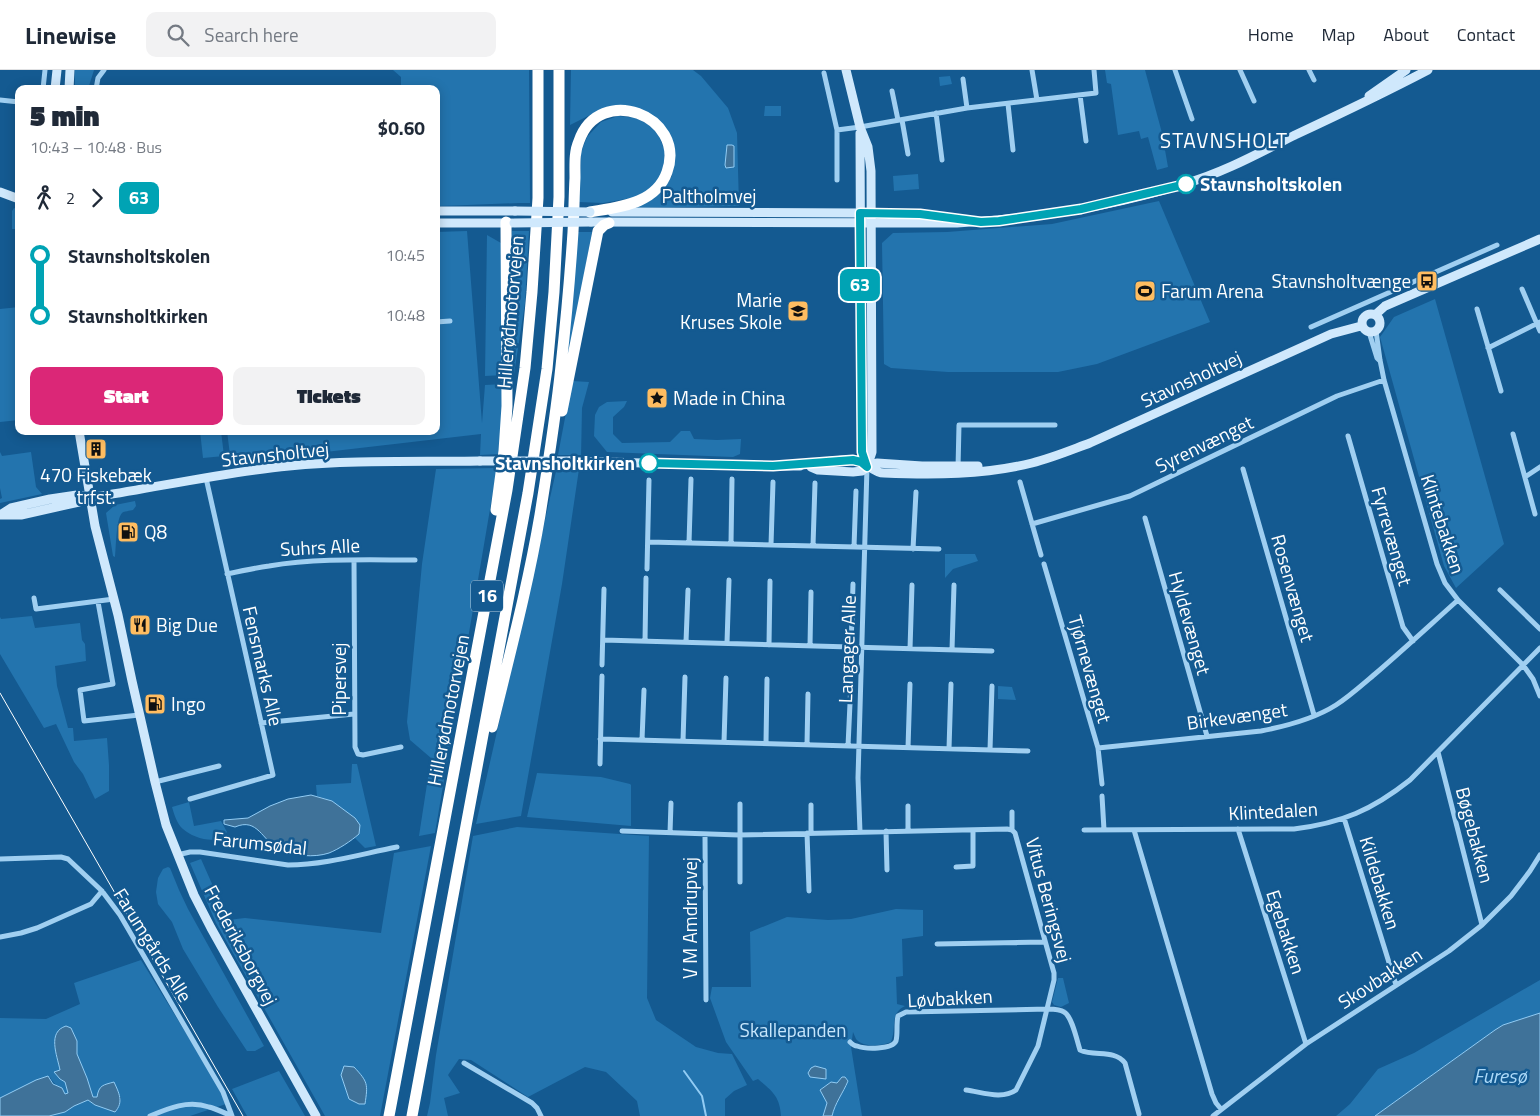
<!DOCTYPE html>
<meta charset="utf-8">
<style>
body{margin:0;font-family:"Titillium Web",sans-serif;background:#f2f2f3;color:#1f2937;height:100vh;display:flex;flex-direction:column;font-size:19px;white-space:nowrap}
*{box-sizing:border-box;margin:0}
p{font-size:16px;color:#747a83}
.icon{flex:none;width:28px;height:28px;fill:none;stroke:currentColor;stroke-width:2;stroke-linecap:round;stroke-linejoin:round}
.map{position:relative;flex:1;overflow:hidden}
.details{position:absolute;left:15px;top:15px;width:425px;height:350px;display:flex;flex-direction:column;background:#fff;border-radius:10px;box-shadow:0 2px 12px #0003}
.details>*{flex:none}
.badge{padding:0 10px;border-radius:8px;font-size:18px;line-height:32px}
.map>.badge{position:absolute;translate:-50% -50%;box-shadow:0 0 0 2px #fff}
.legs{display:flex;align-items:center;gap:8px;height:55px;padding:0 15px;font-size:16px}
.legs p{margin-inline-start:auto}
.head{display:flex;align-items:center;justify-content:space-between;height:85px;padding:0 15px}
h1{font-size:28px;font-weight:800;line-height:38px}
.button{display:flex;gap:10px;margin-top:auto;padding:10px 15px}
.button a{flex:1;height:58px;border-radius:10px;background:#db2777;color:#fff;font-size:20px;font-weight:800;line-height:58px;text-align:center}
.button a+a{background:#f2f2f3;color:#1f2937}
ul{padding:0 15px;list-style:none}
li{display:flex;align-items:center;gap:18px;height:60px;font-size:19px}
li i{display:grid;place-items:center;width:8px;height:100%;margin:0 6px;background:currentColor}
li i::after{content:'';width:12px;height:12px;margin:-6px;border:4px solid;border-radius:50%;background:#fff}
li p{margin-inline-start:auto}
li:first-child i{background:linear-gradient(#0000 50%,currentColor 0)}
li:last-child i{background:linear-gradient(currentColor 50%,#0000 0)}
header{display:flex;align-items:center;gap:30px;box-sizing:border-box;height:70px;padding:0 25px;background:#fff;border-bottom:1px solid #e0e1e3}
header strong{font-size:24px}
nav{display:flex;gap:28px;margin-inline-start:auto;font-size:18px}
.search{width:350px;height:45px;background:#f2f2f3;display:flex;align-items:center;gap:12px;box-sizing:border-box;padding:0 18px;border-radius:10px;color:#747a83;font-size:19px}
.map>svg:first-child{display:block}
</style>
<header>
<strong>Linewise</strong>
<div class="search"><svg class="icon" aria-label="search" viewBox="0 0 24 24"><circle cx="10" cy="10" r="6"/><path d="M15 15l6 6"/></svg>Search here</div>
<nav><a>Home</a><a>Map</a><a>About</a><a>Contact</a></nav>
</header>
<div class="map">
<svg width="1540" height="1046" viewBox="0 0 1540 1046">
<rect width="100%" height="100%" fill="#145a91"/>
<!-- green -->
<path fill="#2374ae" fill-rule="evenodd" d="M75,0H94L88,19H75Z
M393,0H529L530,133C499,133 468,136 436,136V19H401V7Z
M571,0H693L701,6L728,38L737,63L739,136L630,138L661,122L672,106L673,80L653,48L635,37L614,36L594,43L570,55Z
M1105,0H1145L1162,63L1168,97L1157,100L1148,67L1141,69L1139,61L1118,65L1111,14L1107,13Z
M950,6L952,14L940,16L939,7Z
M765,36H781V46H764Z
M618,46L636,48L651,56L660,68L665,82L663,102L655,115L637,127L603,133L579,132L581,82L587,67L601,52Z
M918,104L919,119L894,121L893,106Z
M1159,131L1210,252L1097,294L1058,302H948L891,298L884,294L882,173L893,163L947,162L1052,154Z
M14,138L19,140V159H12V141Z
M467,161L482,353L485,315L505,314L500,384L480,385L481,364L231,393L227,361H436V162Z
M512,161H529L525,233L514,304Z
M577,162H592L566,303Z
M487,165L501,173L504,305L485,306Z
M1435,229L1504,474L1456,518L1444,496L1380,267L1394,247Z
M19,237V350L0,352V239Z
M572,311L589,312L582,338L581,388L571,385H558Z
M627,331L624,337L613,347V364L622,373L670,372L681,361H690L694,369L717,370L741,369L740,384L733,387L607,382L594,366L595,345L599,337L607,332Z
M200,361H221L224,386L203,388Z
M0,382L2,386L31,382L36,417L42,424L0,433V429L2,428L0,418Z
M557,397L579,399L562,514L521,746L476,754Z
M497,398L435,763L419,766L431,688L410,670L407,652L422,494L436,399Z
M135,431L136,436L133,440C130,441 124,441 122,443C116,449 116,479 115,487L113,486L106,443L115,435Z
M945,484H975L978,491L953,499L945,508Z
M32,546L35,558L80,553L82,570L85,574L86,591L55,596L57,616L68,658H73L74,671L107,668L109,695V721L95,729L83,704L74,692L56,654L44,658L0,584V547L1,549Z
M998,616L1012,617L1016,630L998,629Z
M352,694H357L376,776L365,778L355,768L359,764L332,731L317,726L316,715L351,713Z
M537,703L601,707L630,714L631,715V756L527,747Z
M189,732L194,756L221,751L227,762C224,765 221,768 217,769C208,772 190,766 183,759C177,754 174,744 172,737Z
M517,757L649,766L647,928L656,950L696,977L718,983L732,984L747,1015L734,1021L725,1029V1046H640L637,1031L606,1002L585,997L528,1027L471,990L459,989L448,1005L460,1023L444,1028L448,1046H427L430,1033L436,985L473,766Z
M431,776L380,1046H325L216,853L190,793L201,789L228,850L245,848L381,863L394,783ZM341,1005L359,1034L349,1029Z
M168,797L170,798L179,820L188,839L264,976L255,981H247L218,937L183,879L172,852L158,834L156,822L158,808L163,799Z
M896,839L923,840V866L902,869L903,906L896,907L897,934L905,936C889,944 897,957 891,972C882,976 863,978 856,969C855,967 854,964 853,962L851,977L862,1046H832C835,1033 843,1023 848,1011L845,1007H843L837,1013L831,1012L821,1019V1022L824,1026L827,1033L823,1046H781C780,1026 772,1021 758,1009L753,1011L726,972L710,928L712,917H751L750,862L787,847L828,850L851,849Z
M141,890L229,1033L190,1046H48L65,1042L74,1036L88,1030L95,1035L115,1042L119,1037L121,1027L93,1028L91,1019L77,984V971L71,958L54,974L60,1000L55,1002L60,1009L65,1012L68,1023L65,1024C61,1016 54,1016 50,1007L0,1028V948L46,949L80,934L74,913Z
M1058,908H1063L1069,933L1061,937L1054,935L1052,932Z
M1540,910V943L1503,955L1495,960L1375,1046H1336L1350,1034L1378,999L1414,983Z
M279,1001L305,1046H247L232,1019Z"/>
<!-- water -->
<path fill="#3f7299" stroke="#92ccf4" d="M727,75H732L734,76V97L726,98L725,95Z
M311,725L332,731L355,748L360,755L359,764C351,771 339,779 329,783C314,788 293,786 279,779C262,771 258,747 235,757L224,754V750L248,748L270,736L288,729Z
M1540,943V1046H1375L1495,960L1503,955Z
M66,956L71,958L77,971V984L87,1008L93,1027H97C99,1015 103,1015 114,1012C119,1023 124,1032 115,1042L95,1035L88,1030L74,1036L65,1042L49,1046H0V1028L36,1010L48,1006L53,1014L62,1018L65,1024L68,1023L65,1012L60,1009L54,1002L60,1000C57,985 47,962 66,956Z
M344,996L354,997C368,1012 368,1014 365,1034H359L349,1029L341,1005Z
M815,996L826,999V1009L810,1007L808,1003L811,998Z
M842,1007H845L848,1011C843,1023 835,1033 832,1046H823L827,1033L820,1020L831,1012L837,1013Z"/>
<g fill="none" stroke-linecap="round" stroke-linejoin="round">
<!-- stream -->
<path stroke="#92ccf4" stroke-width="2" d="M684,1001L702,1026L706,1046"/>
<!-- street -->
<path stroke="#a0cff1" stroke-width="5" d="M1032,0L1037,30
M1175,0L1192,49
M1240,0L1254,31
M1309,0L1314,10
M824,3L837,60V110
M963,9L967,38
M43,19L45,0
M96,19L98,8L104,0
M892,21L898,50
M1080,25L1086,71
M0,30L19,32
M1008,34L1013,80
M936,43L942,90
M902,50L908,84
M837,60L860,57L967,38L1096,23L1094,0
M1522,219L1540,261
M1477,239L1501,321
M436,252L450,251
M1311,257L1497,175
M1376,261L1380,290L1384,310L1437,494L1445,513L1458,530L1523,595L1533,609L1540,626
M1369,262L1377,288L1379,290
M1488,278L1540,252
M1513,364L1535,444
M1348,366L1403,557L1413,571
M958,398L959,355H1055
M1243,399L1314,645
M1525,407L1540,397
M1020,412L1041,485
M1145,448L1207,666
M1032,454L1130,426L1337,326L1384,310
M648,472L939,479
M689,473L691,409
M731,474L732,409
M771,475L773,412
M813,476L815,413
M854,477L856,421
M913,479L916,422
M354,490L355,677L358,684L363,685L401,677
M1044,494L1098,678L1102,714
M647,499L649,410
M227,504C241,501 255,498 269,496C317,488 367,490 415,490
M1500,520L1540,559
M34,528L36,539L114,529
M98,532L113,614L80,620L84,651L139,645
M603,570L992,581
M645,571L646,508
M686,572L688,520
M727,573L729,510
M769,575L770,511
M810,576L811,522
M851,577L853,514
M910,579L912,515
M952,580L954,515
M602,595L604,519
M261,653L354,644
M600,669L1028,681
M642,670L644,620
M683,671L685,607
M724,672L726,608
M766,673L767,609
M807,675L808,624
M848,676L851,612
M908,678L910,614
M1098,678L1261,661C1287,656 1314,649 1336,635C1350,626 1363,614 1375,604C1403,580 1430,555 1458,530
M949,679L951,614
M990,680L992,616
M1438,682L1482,855
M600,694L602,606
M155,712L219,696
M1102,726L1104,760
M190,729L273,705L206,408
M740,734V812
M908,736V761
M1344,748L1396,915
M1238,759L1306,974
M1012,760V742
M1084,760L1294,759C1342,753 1372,740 1410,710L1540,578
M1134,760L1212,1024L1216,1033L1221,1039
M622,761L739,765L1007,759L1012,760
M886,761L887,800
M860,762L858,708L867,397
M670,763L671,733
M807,763L809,821
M811,763V735
M705,765L706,930
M177,785L190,782H200L288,795C325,795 361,784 397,777
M0,789L61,787L68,789L102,821L120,845L223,1022L232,1046
M956,797L973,796V760
M0,867L21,863L37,858L91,834L102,821
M937,874L1045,872
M850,972C852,974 854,976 857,976C865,979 892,980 896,971C898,963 896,954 898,946L906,942L1048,939C1052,939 1060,939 1064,942C1072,946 1077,971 1080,980C1095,987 1114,979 1125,993L1139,1044
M464,993L532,1033L537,1038L541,1046
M966,1020C982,1022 1002,1030 1016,1020L1038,976L1054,910V903L1015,763L1012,760
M150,1046C169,1038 188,1030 209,1037C217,1039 224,1043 232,1046
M1213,1046L1306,974L1449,881L1482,855L1511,826L1530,801L1540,785"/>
<!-- secondary -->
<path stroke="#cfe8fc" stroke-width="9" d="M846,0L860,57L868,77L871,101L872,382L867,397
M55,19L57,0
M69,19L70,0
M1369,26L1406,0
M860,63L861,295L863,382L867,396
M0,122L19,129
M436,141H515
M612,142L860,143L920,144L951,148
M591,152L957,153C1034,149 1110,137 1184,114C1223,103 1259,83 1295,65C1340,44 1384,23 1428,0
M436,153H511
M1362 253a9 9 0 1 1 18 0a9 9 0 1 1-18 0Z
M1375,245L1385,236L1540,169
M79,361L95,456L118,545L132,611L155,712L166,755L194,825L211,858L316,1046
M570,391L752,396H800
M795,396C809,394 848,387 860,391C868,394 874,403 884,403C933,405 984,405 1032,393C1052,388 1071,380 1090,373L1331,264L1361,256
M811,397L818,400L853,402L862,401L867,397L877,393L922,396H978
M0,445L11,438L50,429L77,425L90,427L101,426C164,416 226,402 289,396C353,390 416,392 480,391
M0,445H21L79,432L89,427"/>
<!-- highway -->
<path stroke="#fff" stroke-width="11" d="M562,341L598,161L604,155L609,153
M496,440L504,381L507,336L506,152
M492,657C509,587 528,516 540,445C548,395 556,345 561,296C566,251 570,207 573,162C574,144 574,126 575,108C575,95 574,82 579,71C599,13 687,45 667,102C656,134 619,137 590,142
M389,1046L507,420L525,298L532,222L538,128V0
M412,1046L528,423L547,299L554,222L559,127V0"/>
<!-- tram -->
<path stroke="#fff" stroke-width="1" d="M0,623L243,1046"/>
<!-- secondary-bridge -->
<path stroke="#cfe8fc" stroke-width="9" d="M515,141L590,142
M514,153L591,152
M480,391H570"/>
</g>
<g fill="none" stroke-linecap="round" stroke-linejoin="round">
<!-- line-1 casing -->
<g stroke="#fff" stroke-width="11">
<path id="line-1" d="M649,393L773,396L853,390L861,392L867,397L862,382L860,143L920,144L981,152L999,151L1081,139L1186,114"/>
</g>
<!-- line-1 -->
<use href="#line-1" stroke="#00a3b4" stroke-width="8"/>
</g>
<!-- icons -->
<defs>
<g id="bus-square" transform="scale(1.125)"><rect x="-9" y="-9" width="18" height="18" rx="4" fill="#ffbd61" stroke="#145a91"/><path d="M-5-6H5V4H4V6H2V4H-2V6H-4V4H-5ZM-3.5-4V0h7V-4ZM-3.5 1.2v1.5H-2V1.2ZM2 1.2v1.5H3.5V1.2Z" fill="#111"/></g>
<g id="stadium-square" transform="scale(1.125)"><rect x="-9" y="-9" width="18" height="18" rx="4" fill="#ffbd61" stroke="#145a91"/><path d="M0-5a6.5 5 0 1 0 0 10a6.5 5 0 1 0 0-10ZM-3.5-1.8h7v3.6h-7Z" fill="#111"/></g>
<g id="school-square" transform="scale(1.125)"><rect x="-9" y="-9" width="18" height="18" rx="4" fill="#ffbd61" stroke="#145a91"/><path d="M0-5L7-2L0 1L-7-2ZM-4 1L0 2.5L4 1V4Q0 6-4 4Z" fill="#111"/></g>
<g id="sight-square" transform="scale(1.125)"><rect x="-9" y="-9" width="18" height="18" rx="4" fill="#ffbd61" stroke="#145a91"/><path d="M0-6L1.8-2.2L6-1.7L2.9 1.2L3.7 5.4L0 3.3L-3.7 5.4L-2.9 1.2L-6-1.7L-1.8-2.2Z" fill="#111"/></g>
<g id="building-square" transform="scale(1.125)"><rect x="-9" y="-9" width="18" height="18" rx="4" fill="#ffbd61" stroke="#145a91"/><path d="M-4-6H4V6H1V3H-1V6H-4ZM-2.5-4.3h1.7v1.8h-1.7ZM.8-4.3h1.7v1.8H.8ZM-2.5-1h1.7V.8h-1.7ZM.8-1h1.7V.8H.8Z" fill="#111"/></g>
<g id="fuel-square" transform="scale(1.125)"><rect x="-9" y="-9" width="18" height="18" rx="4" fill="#ffbd61" stroke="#145a91"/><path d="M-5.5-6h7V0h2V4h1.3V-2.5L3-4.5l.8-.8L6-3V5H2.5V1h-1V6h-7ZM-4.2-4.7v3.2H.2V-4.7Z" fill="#111"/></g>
<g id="restaurant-square" transform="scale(1.125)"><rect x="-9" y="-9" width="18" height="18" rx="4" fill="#ffbd61" stroke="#145a91"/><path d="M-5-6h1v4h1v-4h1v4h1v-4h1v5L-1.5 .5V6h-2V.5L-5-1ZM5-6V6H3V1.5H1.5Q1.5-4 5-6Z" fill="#111"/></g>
</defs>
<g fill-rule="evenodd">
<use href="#bus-square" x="1427" y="211"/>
<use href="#stadium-square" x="1145" y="221"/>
<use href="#school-square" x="798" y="241"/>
<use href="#sight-square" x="657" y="328"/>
<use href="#building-square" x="96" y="379"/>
<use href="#fuel-square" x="128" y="462"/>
<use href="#restaurant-square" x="140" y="555"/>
<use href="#fuel-square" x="155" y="634"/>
</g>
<!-- markers -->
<g fill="#fff" stroke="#00a3b4" stroke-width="2.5">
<circle cx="1186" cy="114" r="9"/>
<circle cx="649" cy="393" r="9"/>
</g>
<g text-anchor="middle" stroke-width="5" stroke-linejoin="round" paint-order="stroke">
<!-- shield labels -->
<rect fill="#145a91" stroke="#b8cede" stroke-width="1" x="471" y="510.5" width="32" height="31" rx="4"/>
<g font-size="18" font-weight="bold" fill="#fff">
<text x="487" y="532">16</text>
</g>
<!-- stop labels -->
<g font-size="19" font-weight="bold" fill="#fff" stroke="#145a91" text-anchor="start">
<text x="1200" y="121">Stavnsholtskolen</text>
<text x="635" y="400" text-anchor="end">Stavnsholtkirken</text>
</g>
<!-- street labels -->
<g font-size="19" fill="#fff" stroke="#145a91">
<text x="709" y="133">Paltholmvej</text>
<text transform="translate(510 242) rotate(-85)" y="7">Hillerødmotorvejen</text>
<text transform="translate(1191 309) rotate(-25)" y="7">Stavnsholtvej</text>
<text transform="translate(1204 374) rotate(-26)" y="7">Syrenvænget</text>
<text transform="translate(275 384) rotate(-6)" y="7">Stavnsholtvej</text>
<text transform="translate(1443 454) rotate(72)" y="7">Klintebakken</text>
<text transform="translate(1392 466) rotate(74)" y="7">Fyrrevænget</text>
<text transform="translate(320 477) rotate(-3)" y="7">Suhrs Alle</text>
<text transform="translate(1293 518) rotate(74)" y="7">Rosenvænget</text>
<text transform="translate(1190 553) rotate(74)" y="7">Hyldevænget</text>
<text transform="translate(847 579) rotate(-88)" y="7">Langager Alle</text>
<text transform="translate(263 596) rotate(77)" y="7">Fensmarks Alle</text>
<text transform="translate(1090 599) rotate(74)" y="7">Tjørnevænget</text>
<text transform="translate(339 609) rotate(-90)" y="7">Pipersvej</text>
<text transform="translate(448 640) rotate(-79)" y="7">Hillerødmotorvejen</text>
<text transform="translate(1237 646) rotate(-8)" y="7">Birkevænget</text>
<text transform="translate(1273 741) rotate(-3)" y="7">Klintedalen</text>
<text transform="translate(1475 765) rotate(75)" y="7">Bøgebakken</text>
<text transform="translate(260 773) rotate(6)" y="7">Farumsødal</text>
<text transform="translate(1380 813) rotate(73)" y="7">Kildebakken</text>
<text transform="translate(1049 830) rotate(75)" y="7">Vitus Beringsvej</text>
<text transform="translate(690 848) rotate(-90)" y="7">V M Amdrupvej</text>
<text transform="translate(1286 862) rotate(72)" y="7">Egebakken</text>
<text transform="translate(153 875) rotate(58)" y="7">Farumgårds Alle</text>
<text transform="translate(241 875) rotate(62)" y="7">Frederiksborgvej</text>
<text transform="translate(1380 908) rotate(-33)" y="7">Skovbakken</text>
<text transform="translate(950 928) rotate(-3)" y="7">Løvbakken</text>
</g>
<!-- poi labels -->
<g font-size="19" fill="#fff" stroke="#145a91" text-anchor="start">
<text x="1411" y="218" text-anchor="end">Stavnsholtvænge</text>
<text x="1161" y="228">Farum Arena</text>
<text x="782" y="237" text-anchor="end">Marie<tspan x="782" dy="22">Kruses Skole</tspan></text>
<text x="673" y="335">Made in China</text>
<text x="96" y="412" text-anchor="middle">470 Fiskebæk<tspan x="96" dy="22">trfst.</tspan></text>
<text x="144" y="469">Q8</text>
<text x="156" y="562">Big Due</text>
<text x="171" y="641">Ingo</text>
</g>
<!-- park labels -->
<g font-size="19" fill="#c7e6fc" stroke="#145a91">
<text x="793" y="967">Skallepanden</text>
</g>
<!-- water labels -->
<g font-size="20" font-style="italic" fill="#acd9f8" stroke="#145a91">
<text x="1500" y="1013">Furesø</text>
</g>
<!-- quarter labels -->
<g font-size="21" letter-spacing="1" fill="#fff" stroke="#145a91">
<text x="1224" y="78">STAVNSHOLT</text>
</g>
</g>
</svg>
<b class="badge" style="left:860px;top:215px;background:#00a3b4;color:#fff">63</b>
<section class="details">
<div class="head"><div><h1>5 min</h1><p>10:43 – 10:48 · Bus</p></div><b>$0.60</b></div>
<div class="legs"><svg class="icon" aria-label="walk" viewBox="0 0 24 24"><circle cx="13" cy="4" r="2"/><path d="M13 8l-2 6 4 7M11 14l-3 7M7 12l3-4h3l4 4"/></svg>2<svg class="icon" aria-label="forward" viewBox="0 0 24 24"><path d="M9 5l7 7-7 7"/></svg><b class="badge" style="background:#00a3b4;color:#fff">63</b></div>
<ul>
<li><i style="color:#00a3b4"></i><b>Stavnsholtskolen</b><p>10:45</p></li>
<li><i style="color:#00a3b4"></i><b>Stavnsholtkirken</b><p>10:48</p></li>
</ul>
<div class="button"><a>Start</a><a>Tickets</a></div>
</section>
</div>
